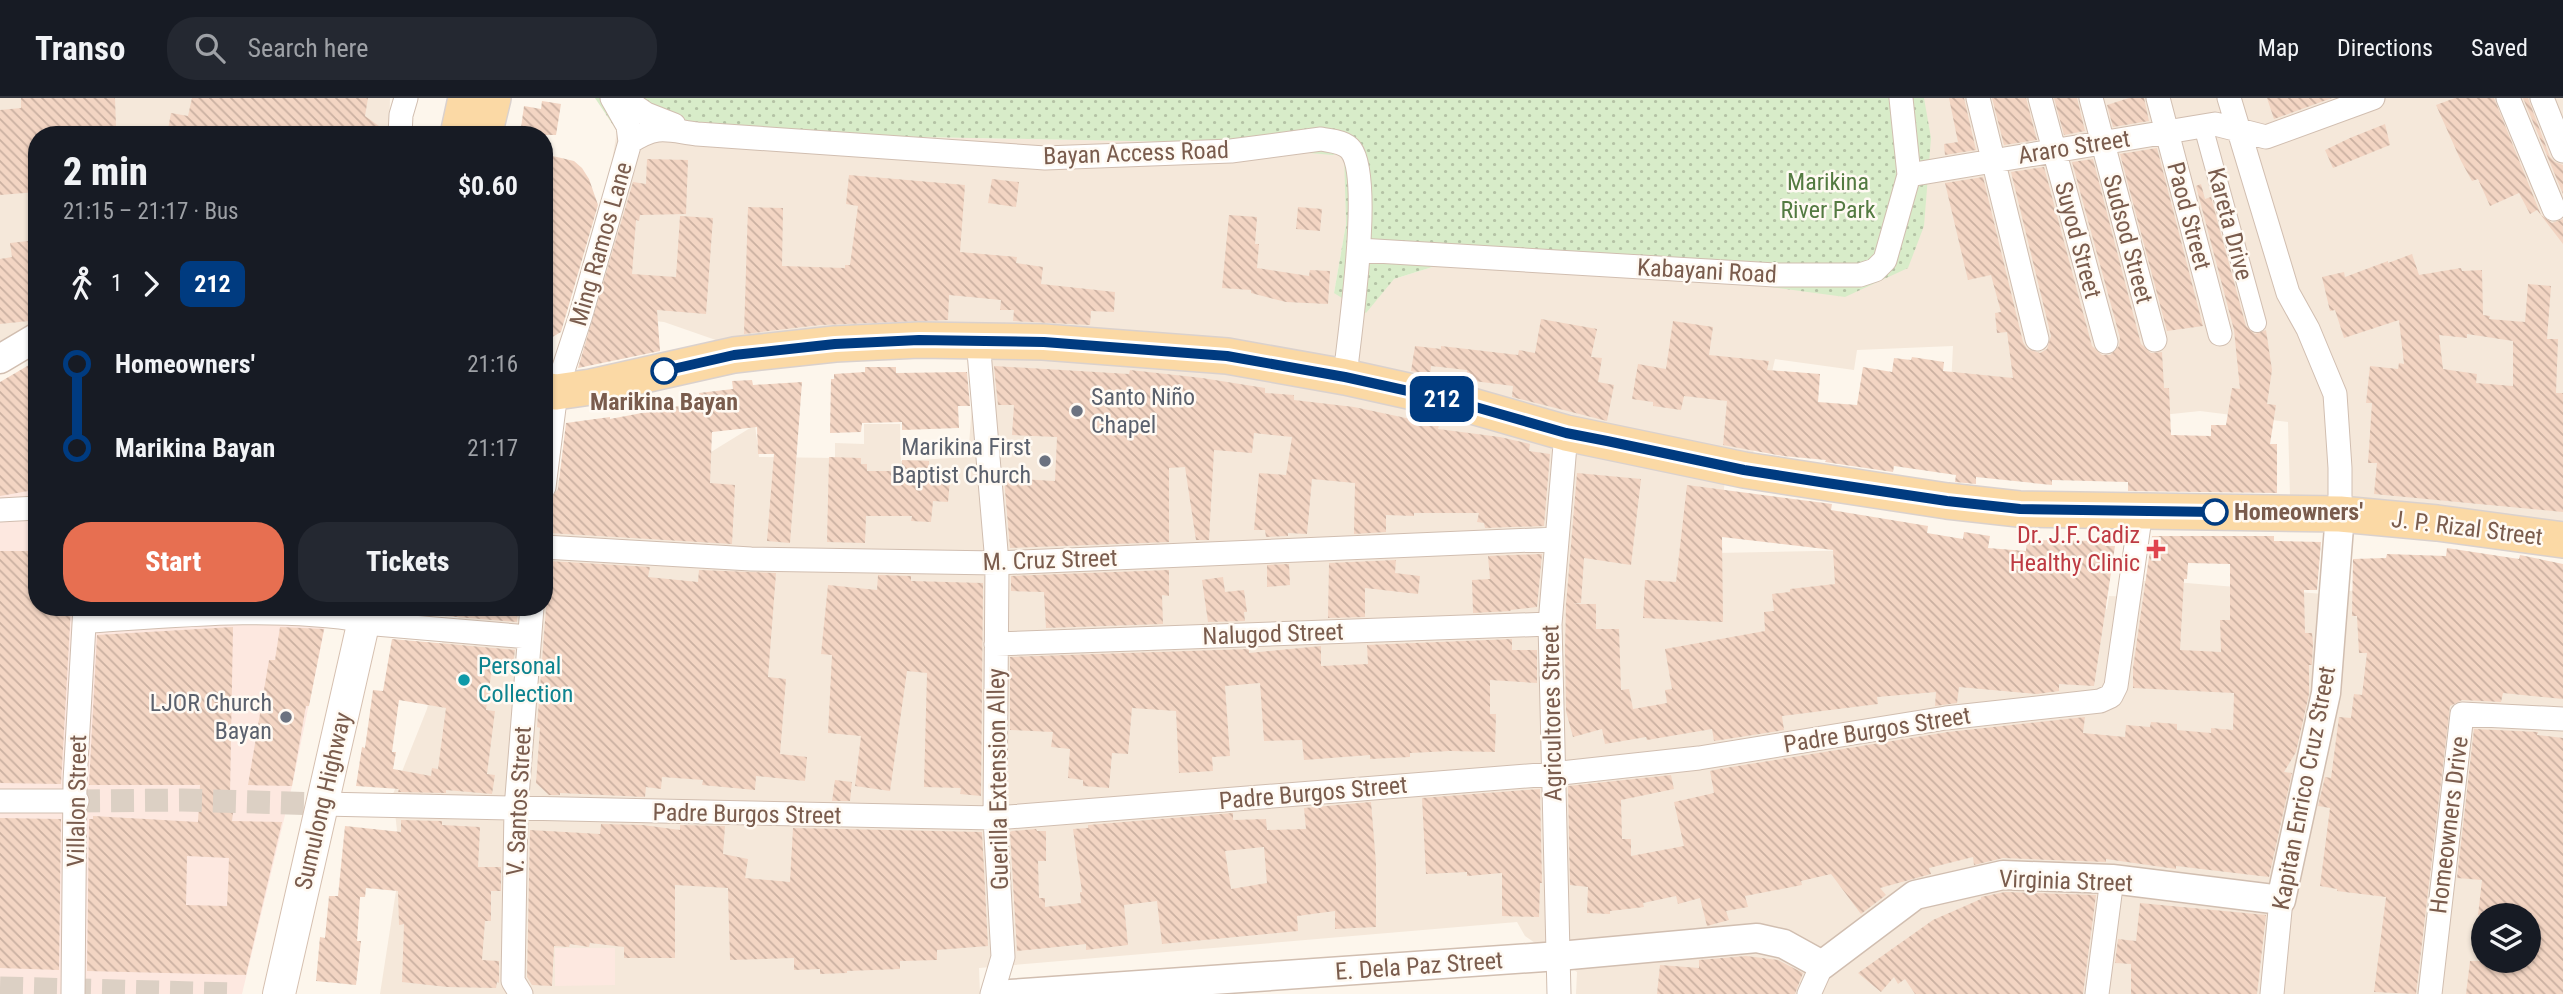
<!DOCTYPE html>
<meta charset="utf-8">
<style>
body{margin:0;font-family:"Roboto Condensed",sans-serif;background:#242831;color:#f1f3f6;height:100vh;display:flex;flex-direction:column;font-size:26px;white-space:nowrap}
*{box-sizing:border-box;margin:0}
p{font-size:23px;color:#9ea1a6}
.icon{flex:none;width:38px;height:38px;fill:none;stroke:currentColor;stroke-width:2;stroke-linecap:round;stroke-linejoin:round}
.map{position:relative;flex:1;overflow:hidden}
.side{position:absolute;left:28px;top:28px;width:525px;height:490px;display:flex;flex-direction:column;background:#171b24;border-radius:28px;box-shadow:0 2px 5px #0004}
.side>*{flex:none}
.badge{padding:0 14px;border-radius:10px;font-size:24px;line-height:46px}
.controls{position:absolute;left:2471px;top:805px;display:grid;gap:14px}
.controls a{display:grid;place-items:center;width:70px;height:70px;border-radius:50%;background:#171b24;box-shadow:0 2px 5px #0004;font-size:35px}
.map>.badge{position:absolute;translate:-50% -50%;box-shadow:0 0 0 4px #fff}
.legs{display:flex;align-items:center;gap:10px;height:77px;padding:0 35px;font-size:23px}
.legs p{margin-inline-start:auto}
.overview{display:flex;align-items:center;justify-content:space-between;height:119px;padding:0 35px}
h1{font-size:38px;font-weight:800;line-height:52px}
.action{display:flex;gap:14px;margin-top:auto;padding:14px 35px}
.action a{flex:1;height:80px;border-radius:28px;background:#e76f51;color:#fff;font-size:28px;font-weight:800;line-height:80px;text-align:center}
.action a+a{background:#242831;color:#f1f3f6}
ul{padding:0 35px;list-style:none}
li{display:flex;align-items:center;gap:24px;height:84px;font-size:26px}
li i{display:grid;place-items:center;width:10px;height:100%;margin:0 9px;background:currentColor}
li i::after{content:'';width:18px;height:18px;margin:-9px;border:5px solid;border-radius:50%;background:#171b24}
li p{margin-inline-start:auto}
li:first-child i{background:linear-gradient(#0000 50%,currentColor 0)}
li:last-child i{background:linear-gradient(currentColor 50%,#0000 0)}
header{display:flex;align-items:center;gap:42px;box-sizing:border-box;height:98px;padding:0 35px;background:#171b24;border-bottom:2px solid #363941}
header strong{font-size:33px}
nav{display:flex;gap:38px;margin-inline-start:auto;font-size:24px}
.search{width:490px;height:63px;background:#242831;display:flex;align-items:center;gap:18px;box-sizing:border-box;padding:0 24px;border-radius:28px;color:#9ea1a6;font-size:26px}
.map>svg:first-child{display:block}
</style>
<header>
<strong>Transo</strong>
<div class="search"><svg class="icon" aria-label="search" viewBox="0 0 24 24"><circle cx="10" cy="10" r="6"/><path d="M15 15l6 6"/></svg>Search here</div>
<nav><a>Map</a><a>Directions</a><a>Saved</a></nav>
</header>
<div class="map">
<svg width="2563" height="896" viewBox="0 0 2563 896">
<defs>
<pattern id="park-dots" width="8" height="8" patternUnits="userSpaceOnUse" patternTransform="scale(1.75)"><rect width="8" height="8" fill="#d8ecc9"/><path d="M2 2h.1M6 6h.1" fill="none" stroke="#b4c2a5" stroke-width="1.8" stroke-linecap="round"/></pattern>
<pattern id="building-back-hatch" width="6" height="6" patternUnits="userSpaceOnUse" patternTransform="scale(1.75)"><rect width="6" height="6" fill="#f3d5c3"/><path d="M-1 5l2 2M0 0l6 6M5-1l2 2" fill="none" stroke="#cab0a1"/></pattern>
</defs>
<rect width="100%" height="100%" fill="#fdf6ec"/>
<!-- residential -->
<path fill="#f5e8da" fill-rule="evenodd" d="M0,0H390L389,37H37V224L0,244Z
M1912,0H2563V424L2420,407L2290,399L2288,324L2200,313L2115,322L1949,330L1953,248L1857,252L1854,272L1775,261L1751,364L1243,246L733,248L664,224L587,216L617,33L1177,44L1345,53L1346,126L1334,195L1394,181L1490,151Z
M970,250L1242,267L1726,376L1715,455L1870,452L2077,507L2107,511L2109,498L2137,499V483H2162L2323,496L2374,490L2563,522V896H1576L1577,874L1525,838L1517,824L979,870L980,896H380L396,793L398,742L393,696L427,611L445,532L458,522L460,509H544V380L587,386L698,362L755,327L759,359L835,360V345L864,346V326H900L901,363L968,359L972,308ZM2483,817H2529V863H2483Z"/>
<!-- commercial -->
<path fill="#fde8e0" d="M37,387V509H329L292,688L242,896H0V389Z
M555,850H615V887L555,888Z"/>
<!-- park -->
<path fill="url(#park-dots)" d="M595,0H1924L1931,40L1924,128L1908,170L1845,199L1490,151L1394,181L1366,215L1334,195L1346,126L1344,53L1333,57L1177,44L617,33Z"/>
<!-- building -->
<path fill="url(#building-back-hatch)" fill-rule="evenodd" d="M21,0H115L116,29H112L111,37H37V94L0,97V12L21,10Z
M192,0H368L365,18L386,33V37H167L171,15L188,18Z
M1949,0H1964L1976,52L1945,57L1944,46L1958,44Z
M1992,0H2026L2037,42L2004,47Z
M2054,0H2077L2085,33L2064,37Z
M2129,0H2144L2149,23L2113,29L2107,7Z
M2267,0H2332L2274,21Z
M2455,0H2494L2541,117L2552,125L2563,121V146L2537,112L2530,116L2519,95L2490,108L2478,81L2472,83L2461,63L2436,7Z
M2523,0H2528L2550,59L2555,64L2563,67V96Z
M542,3L561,6L556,37H520L524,8L541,11Z
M2385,26L2390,47L2333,70L2325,52L2350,40Z
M2157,50L2203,228L2167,233L2120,56Z
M544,56L574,63L582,70L589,81L598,107L561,234L544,244Z
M647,61L688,62L686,116L640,117L639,123L636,122L632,176L676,179L680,118L713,120L706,216L657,212L660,253L578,270L633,84L646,86Z
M2093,61L2141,246L2151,255L2162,254L2164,290H2169L2171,337L2211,338V327H2226L2232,290L2240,291L2234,232L2196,88L2201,86L2205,101L2211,99L2246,228L2255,236L2266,232L2272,272L2267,306L2276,307L2270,346H2277V395L2128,393V384L2052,382V387L1976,379V386L1955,384L1956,377L1894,368L1893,374L1825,364L1826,362L1783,358L1723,347L1727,303L1684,298L1681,312L1653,308V304L1632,301L1638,266L1666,271L1673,223L1713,229L1709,257L1769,263L1767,272L1820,276L1818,304L1857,307L1863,269L1892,274L1894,260L1911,262L1912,259L1944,264L1943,273L2013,280L2007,234L1997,235L1995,215L2001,214L1991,177L1968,182L1945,85L1983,79L2023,244L2027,251L2040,255L2047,251L2051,238L2011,74L2044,69L2092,248L2102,257H2110L2119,248L2120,240L2072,64Z
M849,77L965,87L960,154L1017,159L1016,165L1043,169L1041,186L1115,194L1114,214L1091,213L1090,227L1013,223L1014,212H1000L1001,202L949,197L948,222L820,227L744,236L748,109L783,110L782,168L845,170V167H850L858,108L846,106Z
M992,81L1019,84L1016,109L988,105Z
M1298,109L1322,111L1320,133L1296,131Z
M1229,117L1257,119L1255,146H1259L1257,170L1309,178L1310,172L1330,173L1328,206L1286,204L1251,195V192L1222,190Z
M37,142V207H28L29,223L0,226V161L12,159L10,145Z
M2412,156L2419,177L2461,170L2462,173L2482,172L2483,217L2490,218L2489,221L2525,224L2528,186L2551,188L2547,241H2558L2556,295H2563V414L2374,396L2377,365H2368L2372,305H2366L2370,268L2398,271L2399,265L2404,266L2399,222L2344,240L2335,212L2330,213L2322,179L2344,174L2345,179L2388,163V165ZM2467,236L2513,243V288L2476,285L2477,276L2443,271L2439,237L2467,240Z
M1541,221L1597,231L1591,259L1602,260L1598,284L1614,287L1607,323L1512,299L1513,288L1466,282L1467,272L1431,268L1430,277L1411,273L1415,248L1441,251V248L1518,257L1519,252L1535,255Z
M29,267L34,392L0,398V284Z
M994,268L1129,276L1130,272L1202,280L1265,290V295L1294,297V302L1354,309L1439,327L1438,331L1500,339L1530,346L1529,353L1550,356L1544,428L1485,430L1484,425L1477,424L1479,415H1414V418L1386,417V434L1354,436L1355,385L1312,381L1307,436L1288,435V438L1266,439L1265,432H1254L1259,375L1286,377L1292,339L1254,335L1252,355L1214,352L1209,442H1196L1185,369L1169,370V444L1010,450L1004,380L1055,383L1057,339L1012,337L1014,307H998Z
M865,269H896V275L967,274L970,308H958L959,330L902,332V324L862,325L861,334L830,335L831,281H834V276L865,274Z
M752,282L753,287L802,284L790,445L767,443L774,356H758L757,329L712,334L710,385L735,387L732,446L549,435L550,401L558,391L566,325L610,319V321L700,304L699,295L733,291L732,283Z
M829,359L861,360V366H867V373H902V362L929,363V380L950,382L948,404L933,403L931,424L911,423L912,418H866L865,445L827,444Z
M1577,375L1641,381L1631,467L1584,460L1581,505L1573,506H1596V531H1619L1621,592L1629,591L1633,611L1667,605L1665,592L1672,591L1665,551L1765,533L1764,514L1774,513L1772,496L1790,494V491L1835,486L1833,452L1722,439L1723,524L1643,520L1645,482L1676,484L1687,387L1832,406L1831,412L1928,428L1927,435L1963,441L1964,434L1990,438L1988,450L2026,453L2027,442L2105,443V448H2115L2094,588L2059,586V593L2037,596L1959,589L1957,605L1935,608L1936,594L1877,599L1878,606L1782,618L1784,632L1714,643L1712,631L1647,642L1646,639L1605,646L1602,631L1573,639L1566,613L1565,552L1566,507Z
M2152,438H2274V443L2321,444L2317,492H2304L2305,535H2312L2313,545L2312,567H2309V596L2296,654L2284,674L2292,675L2269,779L2176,768V771L2106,761V764L2003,760L1974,767L1973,759L1929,770L1931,776L1880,790L1886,797L1861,816L1831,776L1801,783L1802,787L1745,798L1748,809L1726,813L1729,822L1707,828L1700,800L1678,806L1676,798L1643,805L1644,809L1610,813V816L1587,815L1588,789L1570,787L1568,688L1671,677L1674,691L1621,702L1622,741H1631V758L1684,748L1674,704L1714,695L1710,673L1719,671L1948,634L2085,619L2083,635L2125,639L2126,627L2150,629L2151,624L2177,626V632L2211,635V630L2233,632L2234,595L2133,590V570ZM2188,465L2230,466V522H2220L2221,554L2180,552L2184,481H2187Z
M2447,450L2519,461L2520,457L2563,466V601L2503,595L2501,604L2462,602L2450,608L2416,896L2374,894L2386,799L2337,793V791L2320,788L2330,710L2318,708L2325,679L2331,680L2339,619L2351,620L2354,596L2362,597L2367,555H2359L2357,518H2352L2353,461L2386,460L2387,456L2446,458Z
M0,453H37V509H71L61,686L0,685Z
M1542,456L1537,509L1510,512L1511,513L1473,515L1472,482L1490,481L1488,458Z
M1396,462L1395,475L1420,478L1418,496L1365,490V519L1328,520L1329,465Z
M548,463L650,469L648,479L698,484L699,472L776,475L768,579L786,581L780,656L807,659L805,683L756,678L755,692L702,687L703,682L662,679L661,691L646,689L645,699L560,695V697H549L536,685L540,630L537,629L546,510L544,464Z
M1289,466L1290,487L1267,489V467Z
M1169,472V498L1162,497L1163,526L1046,530L1044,494L1011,493V478Z
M878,477L911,478V483L983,485L981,698L960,696L961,690L924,689L927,575L907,573L890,693L855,688L861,638L828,635L832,557L821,556L828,487L877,492Z
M1223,479L1225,494L1244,492L1247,514H1244L1245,523L1208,524L1202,482Z
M397,509H518L517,524L396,514Z
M233,529L230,698L235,699L232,723L282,724L246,877L87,873L89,721H93V718L198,724L200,687H89L97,537ZM187,758L229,760L227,808L186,807Z
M280,529L324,531L309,608H306L292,688L248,687L269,562H275Z
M392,541L515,552L513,567L493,564L486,612L495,613L487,676L495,677L492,696L446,692V695L398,694L399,691L356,688L362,649L365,650L373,592L383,593ZM399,602L446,610L438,671L432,670L431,678L393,671L396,654H392Z
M1512,541V552H1537V585L1490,582V616H1496L1495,654L1450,653L1410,655V659L1370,661V657L1304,662L1302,642L1264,643L1260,585L1225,588L1230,658L1212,659L1213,673L1179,675L1176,613L1132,610L1128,656L1112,655L1109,690L1083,688V682L1068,680L1070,651L1051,649L1053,634L1010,632V559L1249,551V555L1321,548V568L1368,566L1367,547Z
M2474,631L2538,634L2537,637L2563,640V896H2466L2470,863H2529V817H2478L2482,782L2457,780Z
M835,682L852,684L850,703H832Z
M1540,691L1542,785H1540L1539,819L1502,818V775L1467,778V774L1426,776L1422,700Z
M1371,704L1376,766V829L1335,831V813L1297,818L1298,833L1162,846L1157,803L1124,807L1128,847L1086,852V846L1017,853L1010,734L1012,733L1036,731L1037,733H1046V763H1038L1039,800H1045V809L1081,805L1080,794H1082L1073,731L1088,730V727L1233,715V722L1266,721L1267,732L1306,731L1304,710ZM1264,749L1267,785L1231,791L1225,753Z
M0,720L61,721L59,872L0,870Z
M401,722L442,723V727L480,729L478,769H501V793H491V823H485L482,862L499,863V885L497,884L496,890L447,889L402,884L404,826L399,827L398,793L366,790L365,799H360L357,843H361L356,887L316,883L320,839L325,840L329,798H338L345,728L401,734Z
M601,726L643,727L680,732V727L725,728L723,756L748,761L745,780L790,784L793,730L982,734L988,848L937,852V862L900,863V871L847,873V875L820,876V871L794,872V860L730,862L728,790L675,787V860H624V849L590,845L589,849L570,846L569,849L554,848L552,888L532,887L527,879L530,732L600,736Z
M2005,794L2096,797L2083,896H1915L1905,881L1898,886L1894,879L1881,894L1858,875L1933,822L1981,801V799Z
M2140,805L2266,817L2257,896H2131V866L2115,865L2118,841L2136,843Z
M1746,858L1778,862L1803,875L1795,896H1657L1660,867L1699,870V862Z"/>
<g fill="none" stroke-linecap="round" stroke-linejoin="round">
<!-- minor-tunnel -->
<path stroke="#dcd0c4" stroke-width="23" stroke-dasharray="23 11" stroke-linecap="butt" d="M77,703L182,702L322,706
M0,890L235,896"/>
<!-- pedestrian casing -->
<g stroke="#d1beb0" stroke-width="20">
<path id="pedestrian" d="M2203,28L2257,225
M85,526C176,520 274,510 364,525"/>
</g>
<!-- minor casing -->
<g stroke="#d1beb0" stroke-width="25">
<path id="minor" d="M623,0L646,16L674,27
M1978,0L2037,241
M2040,0L2106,244
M2091,0L2155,242
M2158,0L2220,236
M2229,0L2288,195L2308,231L2335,296L2340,370V416
M2508,0L2554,111
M2542,0L2563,53
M400,37L401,17L406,0
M630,44C658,26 666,32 697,36L1045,60L1231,53L1321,41C1331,43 1344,43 1351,52C1373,81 1349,238 1345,279
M1909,77L2215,26L2266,39L2373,0
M1359,152L1775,177H1860L1875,172L1885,162L1909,77L1901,0
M978,242L997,465L995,720L1003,859L992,896
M544,389L556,294L580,220L630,44L628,28L612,0
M0,412L37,410
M544,449L751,461L997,465L1557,441
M364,525L529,539
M996,546L1550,526
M0,703H77
M322,706L995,720L1552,676L1699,660L1946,620L2100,603L2111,598L2116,588L2141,413
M73,896L75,683L85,509
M521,896L513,883L516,711L532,509
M1559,896L1550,526L1566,335
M1809,896L1822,867
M2097,896L2112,781
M2272,896L2281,802
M2430,896L2462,616L2563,621"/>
</g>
<!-- tertiary casing -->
<g stroke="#d1beb0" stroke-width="31">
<path id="tertiary" d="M0,261L37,239
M1010,896L1559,858L1757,840L1784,846L1822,867L1915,797L2003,777L2112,781L2281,802L2326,595L2340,416"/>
</g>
<!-- secondary casing -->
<g stroke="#d6c0b0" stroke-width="34">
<path id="secondary" d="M279,896L367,509"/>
</g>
<!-- primary casing -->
<g stroke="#dad1cd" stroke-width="38">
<path id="primary" d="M458,37L466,0
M484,37L493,0
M544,292L556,294L591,289L734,257L835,246L919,242L1043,244L1227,258L1345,279L1458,304L1566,335L1744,372L1947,403L2019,411L2340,416L2437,425L2563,442"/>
</g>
<!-- pedestrian -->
<use href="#pedestrian" stroke="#fff" stroke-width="18"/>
<!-- minor -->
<use href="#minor" stroke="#fff" stroke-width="23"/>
<!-- tertiary -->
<use href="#tertiary" stroke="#fff" stroke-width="28"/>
<!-- secondary -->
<use href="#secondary" stroke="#fff" stroke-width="32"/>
<!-- primary -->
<use href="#primary" stroke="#fbd9a5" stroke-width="35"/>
</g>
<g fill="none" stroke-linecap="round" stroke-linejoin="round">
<!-- line-1 casing -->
<g stroke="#fff" stroke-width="16">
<path id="line-1" d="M664,273L734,257L835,246L919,242L1044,244L1227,258L1345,279L1458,304L1566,335L1607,343L1744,372L1820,384L1947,403L2020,411L2215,414"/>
</g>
<!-- line-1 -->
<use href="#line-1" stroke="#003b80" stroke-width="10"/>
</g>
<!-- markers -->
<g fill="#fff" stroke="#003b80" stroke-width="3.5">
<circle cx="664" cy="273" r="12"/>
<circle cx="2215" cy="414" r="12"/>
</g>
<g fill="#6b7280" stroke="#fffaf3" stroke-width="2.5">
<circle cx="1077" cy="313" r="7"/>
<circle cx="1045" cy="363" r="7"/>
<circle cx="286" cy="619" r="7"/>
</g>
<path fill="#e0444e" stroke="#fffaf3" stroke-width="2.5" d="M2152.5 440.5h7v7h7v7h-7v7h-7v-7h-7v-7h7z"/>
<circle fill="#0f9aa8" stroke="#fffaf3" stroke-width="2.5" cx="464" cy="582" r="7"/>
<g text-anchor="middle" stroke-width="5" stroke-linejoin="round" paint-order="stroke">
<!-- street labels -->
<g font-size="24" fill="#7a5c4d" stroke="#fffaf3">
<text transform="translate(2074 49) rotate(-9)" y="8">Araro Street</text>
<text transform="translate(1136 55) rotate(-2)" y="8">Bayan Access Road</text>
<text transform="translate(2189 118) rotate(75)" y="8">Paod Street</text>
<text transform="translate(2230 126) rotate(75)" y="8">Kareta Drive</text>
<text transform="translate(2128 141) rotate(75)" y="8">Sudsod Street</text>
<text transform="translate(2078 142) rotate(75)" y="8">Suyod Street</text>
<text transform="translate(601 146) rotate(-74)" y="8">Ming Ramos Lane</text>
<text transform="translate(1707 173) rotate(3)" y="8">Kabayani Road</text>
<text transform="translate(2467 430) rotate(7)" y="8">J. P. Rizal Street</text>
<text transform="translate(1050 462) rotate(-2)" y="8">M. Cruz Street</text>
<text transform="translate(1273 536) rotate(-2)" y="8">Nalugod Street</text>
<text transform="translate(1552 615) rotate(-91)" y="8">Agricultores Street</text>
<text transform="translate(1877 632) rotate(-9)" y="8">Padre Burgos Street</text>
<text transform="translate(998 681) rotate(-91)" y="8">Guerilla Extension Alley</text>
<text transform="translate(2304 690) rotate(-79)" y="8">Kapitan Enrico Cruz Street</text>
<text transform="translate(1313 695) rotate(-5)" y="8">Padre Burgos Street</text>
<text transform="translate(77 703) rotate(-89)" y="8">Villalon Street</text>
<text transform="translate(323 703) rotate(-77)" y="8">Sumulong Highway</text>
<text transform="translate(519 703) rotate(-87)" y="8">V. Santos Street</text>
<text transform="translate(747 716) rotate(1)" y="8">Padre Burgos Street</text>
<text transform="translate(2449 727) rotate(-83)" y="8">Homeowners Drive</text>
<text transform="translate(2066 783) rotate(2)" y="8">Virginia Street</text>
<text transform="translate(1419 868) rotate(-4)" y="8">E. Dela Paz Street</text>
</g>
<!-- park labels -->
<g font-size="24" fill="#537a41" stroke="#fffaf3">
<text x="1828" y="92">Marikina<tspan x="1828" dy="28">River Park</tspan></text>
</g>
<!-- worship labels -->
<g font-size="24" fill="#5b616d" stroke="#fffaf3" text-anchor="end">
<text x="1091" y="307" text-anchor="start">Santo Niño<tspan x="1091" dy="28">Chapel</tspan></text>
<text x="1031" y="357">Marikina First<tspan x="1031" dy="28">Baptist Church</tspan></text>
<text x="272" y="613">LJOR Church<tspan x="272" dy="28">Bayan</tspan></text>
</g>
<!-- stop labels -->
<g font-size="24" font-weight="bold" fill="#7a5c4d" stroke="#fffaf3">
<text x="664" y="312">Marikina Bayan</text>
<text x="2234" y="422" text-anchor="start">Homeowners'</text>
</g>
<!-- health labels -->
<g font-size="24" fill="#be3a42" stroke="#fffaf3" text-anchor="end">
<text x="2140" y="445">Dr. J.F. Cadiz<tspan x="2140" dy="28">Healthy Clinic</tspan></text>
</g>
<!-- culture labels -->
<g font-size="24" fill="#0d838f" stroke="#fffaf3" text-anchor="start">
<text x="478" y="576">Personal<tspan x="478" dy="28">Collection</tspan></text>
</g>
</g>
</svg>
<div class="controls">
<a><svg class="icon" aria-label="layers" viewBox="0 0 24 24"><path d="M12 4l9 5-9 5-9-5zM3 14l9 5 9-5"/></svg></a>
</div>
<b class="badge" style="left:1442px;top:301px;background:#003b80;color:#fff">212</b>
<section class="side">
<div class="overview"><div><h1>2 min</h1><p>21:15 – 21:17 · Bus</p></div><b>$0.60</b></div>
<div class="legs"><svg class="icon" aria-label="walk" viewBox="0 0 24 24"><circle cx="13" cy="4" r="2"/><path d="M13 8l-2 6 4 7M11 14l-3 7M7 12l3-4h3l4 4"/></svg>1<svg class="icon" aria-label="forward" viewBox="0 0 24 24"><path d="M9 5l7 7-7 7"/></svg><b class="badge" style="background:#003b80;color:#fff">212</b></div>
<ul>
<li><i style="color:#003b80"></i><b>Homeowners'</b><p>21:16</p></li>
<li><i style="color:#003b80"></i><b>Marikina Bayan</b><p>21:17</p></li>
</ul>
<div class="action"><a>Start</a><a>Tickets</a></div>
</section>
</div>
